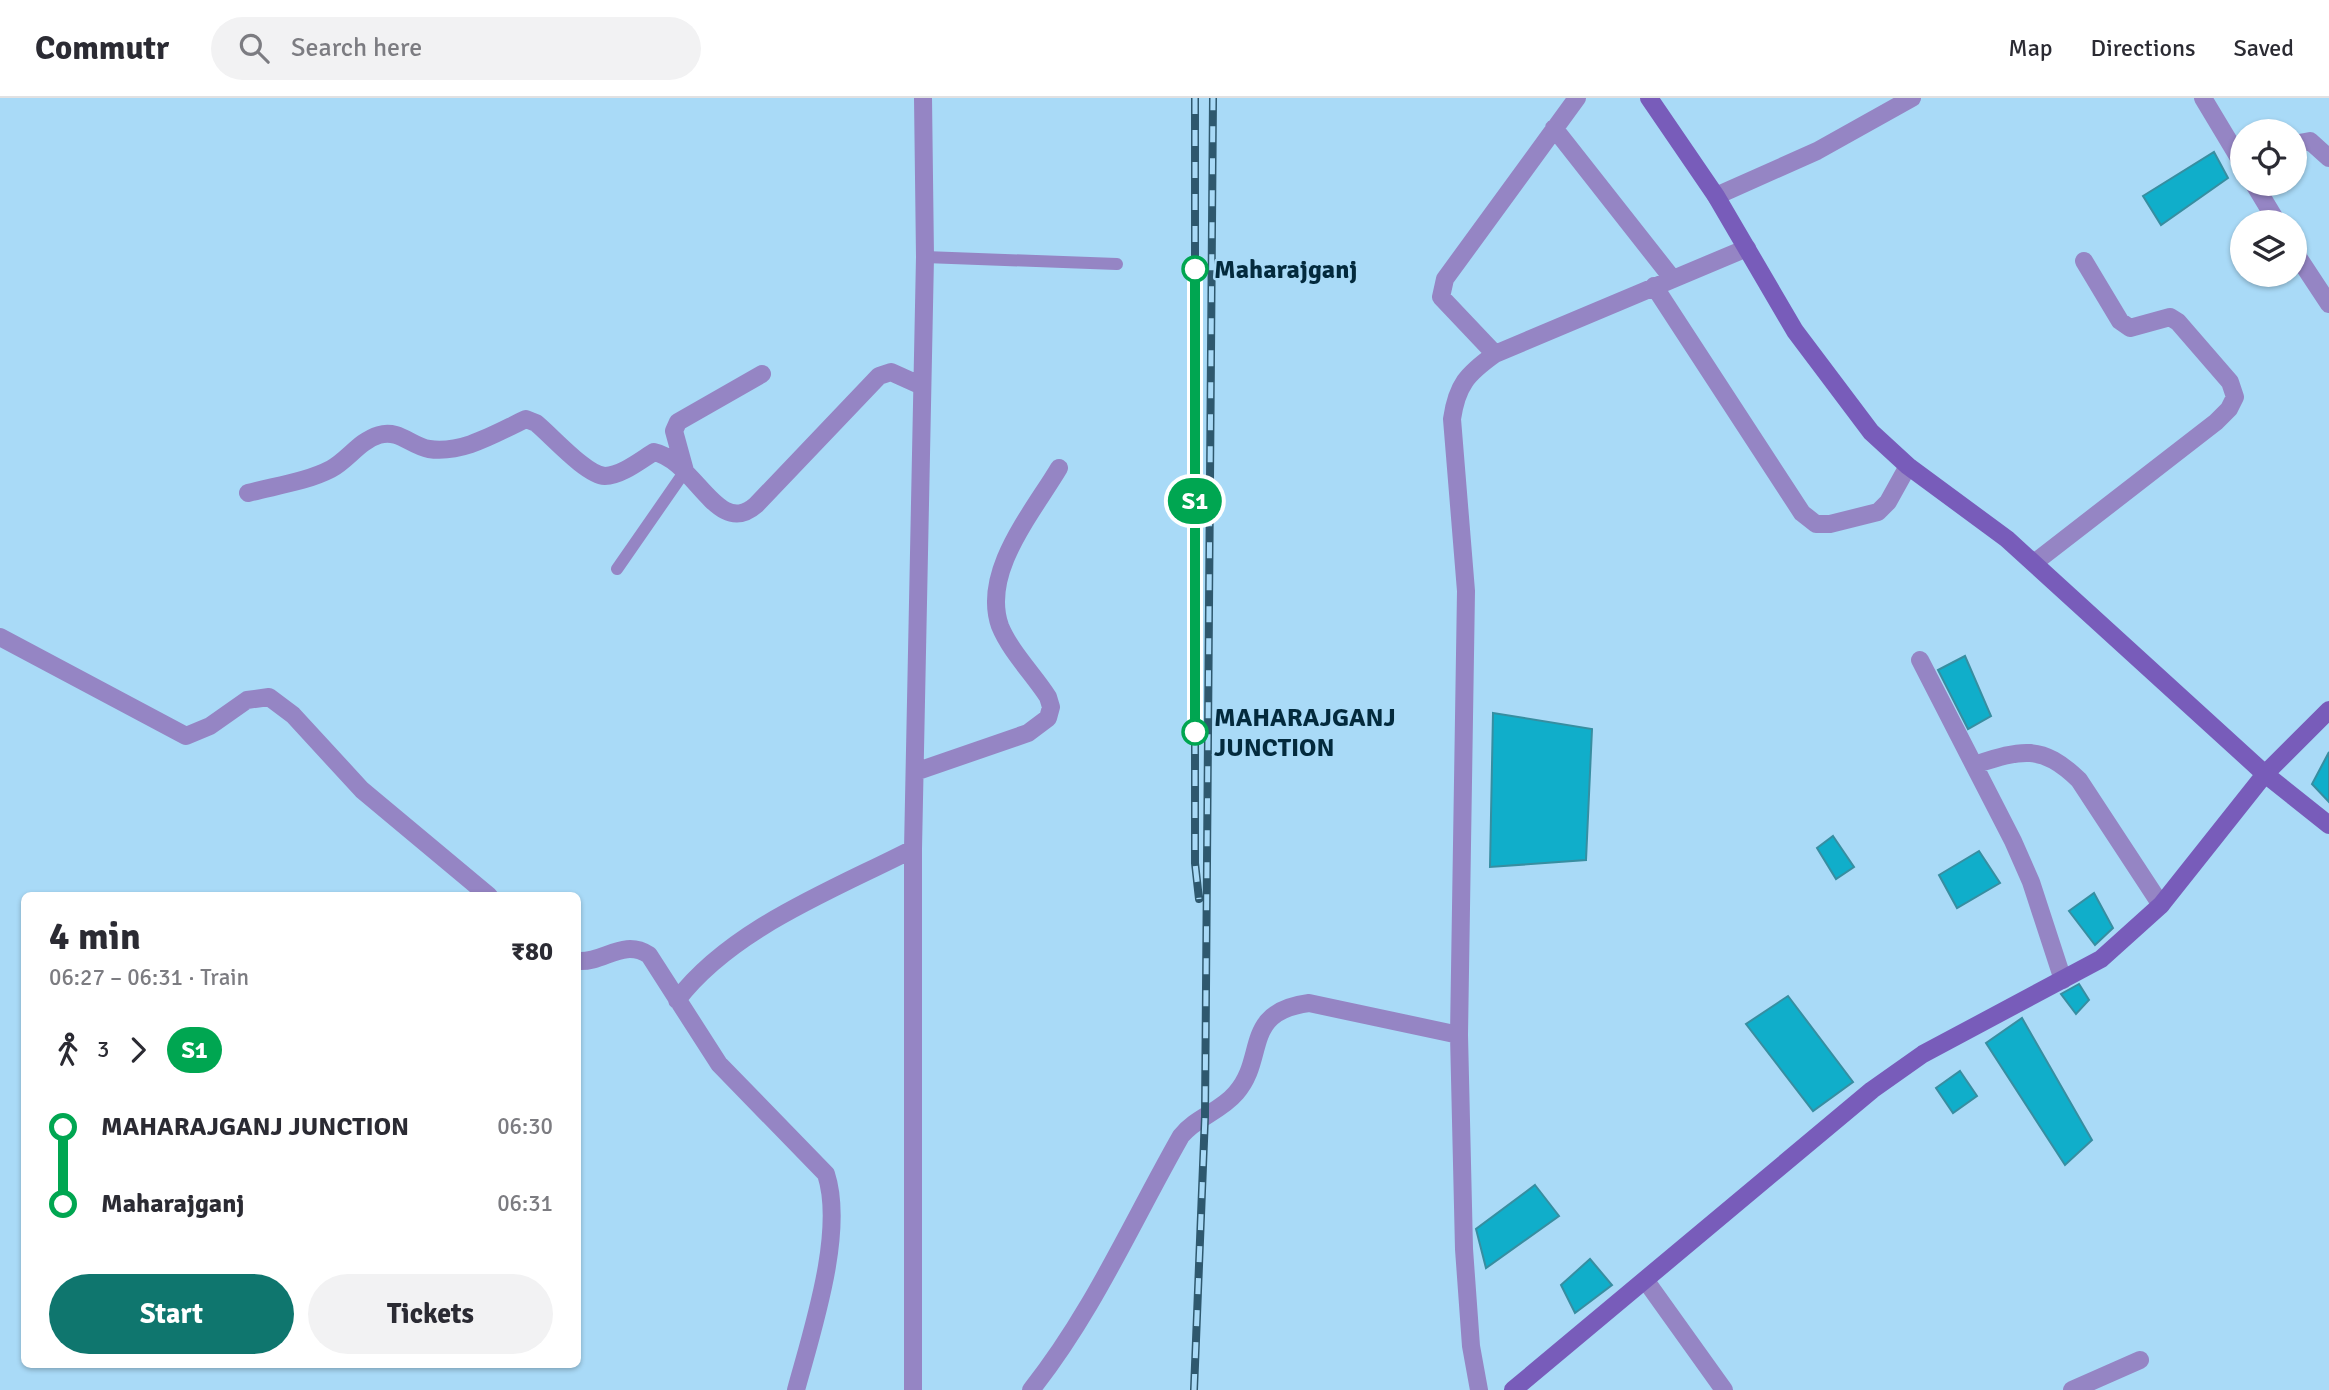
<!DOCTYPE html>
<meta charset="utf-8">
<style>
body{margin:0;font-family:Signika,sans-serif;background:#f2f2f3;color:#2b2b33;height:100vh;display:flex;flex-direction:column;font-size:26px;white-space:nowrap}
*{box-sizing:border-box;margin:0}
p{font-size:23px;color:#7c7c81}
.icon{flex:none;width:38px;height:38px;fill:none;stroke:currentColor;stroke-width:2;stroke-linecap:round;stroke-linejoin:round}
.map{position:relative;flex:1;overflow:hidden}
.panel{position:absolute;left:21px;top:794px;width:560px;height:476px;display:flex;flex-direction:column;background:#fff;border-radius:10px;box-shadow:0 2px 5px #0004}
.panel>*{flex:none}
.badge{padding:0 14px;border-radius:23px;font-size:24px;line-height:46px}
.tools{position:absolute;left:2230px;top:21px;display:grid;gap:14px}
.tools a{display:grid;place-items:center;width:77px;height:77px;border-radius:50%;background:#fff;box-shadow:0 2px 5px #0004;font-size:35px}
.map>.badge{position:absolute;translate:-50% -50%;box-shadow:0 0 0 4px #fff}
.legs{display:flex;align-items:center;gap:10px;height:77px;padding:0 28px;font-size:23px}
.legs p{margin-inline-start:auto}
.overview{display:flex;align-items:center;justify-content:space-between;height:119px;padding:0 28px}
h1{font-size:38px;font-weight:800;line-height:52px}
.action{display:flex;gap:14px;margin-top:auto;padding:14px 28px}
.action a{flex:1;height:80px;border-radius:42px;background:#0f766e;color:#fff;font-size:28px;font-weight:800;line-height:80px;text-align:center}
.action a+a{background:#f2f2f3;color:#2b2b33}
ul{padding:0 28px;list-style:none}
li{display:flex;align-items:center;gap:24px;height:77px;font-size:26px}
li i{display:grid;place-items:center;width:10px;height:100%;margin:0 9px;background:currentColor}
li i::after{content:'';width:18px;height:18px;margin:-9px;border:5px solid;border-radius:50%;background:#fff}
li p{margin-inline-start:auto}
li:first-child i{background:linear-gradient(#0000 50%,currentColor 0)}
li:last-child i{background:linear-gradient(currentColor 50%,#0000 0)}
header{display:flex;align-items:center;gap:42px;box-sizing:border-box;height:98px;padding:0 35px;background:#fff;border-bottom:2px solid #e1e1e2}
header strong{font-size:33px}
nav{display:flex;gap:38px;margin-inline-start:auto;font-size:24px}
.search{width:490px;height:63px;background:#f2f2f3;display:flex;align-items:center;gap:18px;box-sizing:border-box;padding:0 24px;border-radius:38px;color:#7c7c81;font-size:26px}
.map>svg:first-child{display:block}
</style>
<header>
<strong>Commutr</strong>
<div class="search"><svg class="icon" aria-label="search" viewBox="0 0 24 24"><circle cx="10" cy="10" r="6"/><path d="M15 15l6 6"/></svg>Search here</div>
<nav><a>Map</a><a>Directions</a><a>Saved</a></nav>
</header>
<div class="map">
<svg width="2329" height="1292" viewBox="0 0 2329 1292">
<rect width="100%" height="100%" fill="#a9daf7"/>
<!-- building -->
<path fill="#10aeca" stroke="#378ea1" stroke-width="2" d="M2214,54L2228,80L2161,127L2143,98Z
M1965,558L1991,618L1968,631L1938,572Z
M1493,615L1592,631L1586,762L1490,769Z
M2329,654V704L2312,686Z
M1833,738L1854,769L1836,781L1817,750Z
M1979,753L2000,785L1957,810L1939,777Z
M2094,795L2113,830L2095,847L2069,813Z
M2079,886L2089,902L2076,916L2061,896Z
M1788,898L1853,984L1813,1013L1746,926Z
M2022,920L2092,1042L2065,1067L1986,945Z
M1960,973L1977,998L1953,1015L1936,990Z
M1535,1087L1559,1118L1486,1170L1476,1131Z
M1590,1161L1612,1187L1575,1215L1561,1187Z"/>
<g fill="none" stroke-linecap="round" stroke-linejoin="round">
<!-- lane -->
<path stroke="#9585c4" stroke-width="12" d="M925,159L1117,166
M617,471L685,373"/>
<!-- street -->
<path stroke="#9585c4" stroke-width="18" d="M2203,0L2242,65
M1554,30L1672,180
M2294,46L2310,43L2329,60
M2254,86L2277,124
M1716,98L1817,53L1912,0
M2294,153L2329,206
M1654,188L1802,415L1816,426H1830L1878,414L1888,404L1908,368
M1495,256L1441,199L1445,181L1577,0
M685,373L674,333L678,324L762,276
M248,395C274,388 306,384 331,371C348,362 359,343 379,337C399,331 411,348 429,351C463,356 496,335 526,321L536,325C552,338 586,377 605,378C621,378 641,362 654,354C696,363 717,441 756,407L879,278L891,274L922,288
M2034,465L2216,324L2229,311L2235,299L2230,284L2178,224L2170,219L2130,230L2120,223L2084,163
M0,539L186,638L210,628L247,602L269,599L293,617L362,692L489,798
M1920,562L2013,743L2031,784L2063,882
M1974,667C2021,652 2041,645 2079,682L2161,807
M915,674L1028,635L1048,620L1051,609L1048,599C1034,577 1010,553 1000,528C981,474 1033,414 1059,370
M578,863C604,865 623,840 649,857L719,966L826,1076C845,1134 812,1233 796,1292
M677,902C732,830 833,792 913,751
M1646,1183L1724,1292
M913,1292V751L925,159L923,0
M1031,1292C1093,1214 1132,1124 1181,1038C1196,1019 1220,1014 1236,995C1267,960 1241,914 1309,905L1459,937
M1479,1292L1471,1248L1464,1151L1459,937L1466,493L1452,321C1457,287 1467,276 1495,256L1747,150
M2072,1292L2140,1262"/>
<!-- secondary -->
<path stroke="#785cba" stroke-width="18" d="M1649,0L1716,98L1795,233L1871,334L1908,368L2007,441L2265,676L2329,727
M1513,1292L1872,992L1923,956L2101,861L2161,807L2265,676L2329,612"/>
<!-- rail casing -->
<g stroke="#2e586e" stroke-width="8">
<path id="rail" d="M1195,0V765L1199,801
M1194,1292L1205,1018L1213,0"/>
</g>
<!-- rail -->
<use href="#rail" stroke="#a9daf7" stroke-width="5" stroke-dasharray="16" stroke-linecap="butt"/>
</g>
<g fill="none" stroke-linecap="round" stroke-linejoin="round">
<!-- line-1 casing -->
<g stroke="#fff" stroke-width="16">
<path id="line-1" d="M1195,634V171"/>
</g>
<!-- line-1 -->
<use href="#line-1" stroke="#00a651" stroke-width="10"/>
</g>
<!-- markers -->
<g fill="#fff" stroke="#00a651" stroke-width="3.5">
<circle cx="1195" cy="171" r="12"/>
<circle cx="1195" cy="634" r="12"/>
</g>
<g text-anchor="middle" stroke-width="5" stroke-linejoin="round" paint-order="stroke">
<!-- stop labels -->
<g font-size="26" font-weight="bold" fill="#032a3d" stroke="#a9daf7" text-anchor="start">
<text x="1214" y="180">Maharajganj</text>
<text x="1214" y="628">MAHARAJGANJ<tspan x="1214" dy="30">JUNCTION</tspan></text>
</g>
</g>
</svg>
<div class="tools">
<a><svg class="icon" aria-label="locate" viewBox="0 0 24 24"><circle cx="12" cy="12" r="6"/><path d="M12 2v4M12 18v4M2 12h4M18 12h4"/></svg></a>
<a><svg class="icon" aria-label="layers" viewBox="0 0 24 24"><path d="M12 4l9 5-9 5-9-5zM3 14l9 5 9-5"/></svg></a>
</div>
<b class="badge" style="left:1195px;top:403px;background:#00a651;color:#fff">S1</b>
<section class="panel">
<div class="overview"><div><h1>4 min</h1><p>06:27 – 06:31 · Train</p></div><b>₹80</b></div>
<div class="legs"><svg class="icon" aria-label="walk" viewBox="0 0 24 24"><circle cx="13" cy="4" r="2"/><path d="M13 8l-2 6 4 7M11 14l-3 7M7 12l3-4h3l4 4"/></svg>3<svg class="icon" aria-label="forward" viewBox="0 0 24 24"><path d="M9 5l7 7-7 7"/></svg><b class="badge" style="background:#00a651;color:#fff">S1</b></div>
<ul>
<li><i style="color:#00a651"></i><b>MAHARAJGANJ JUNCTION</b><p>06:30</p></li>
<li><i style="color:#00a651"></i><b>Maharajganj</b><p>06:31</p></li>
</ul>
<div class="action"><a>Start</a><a>Tickets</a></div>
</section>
</div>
